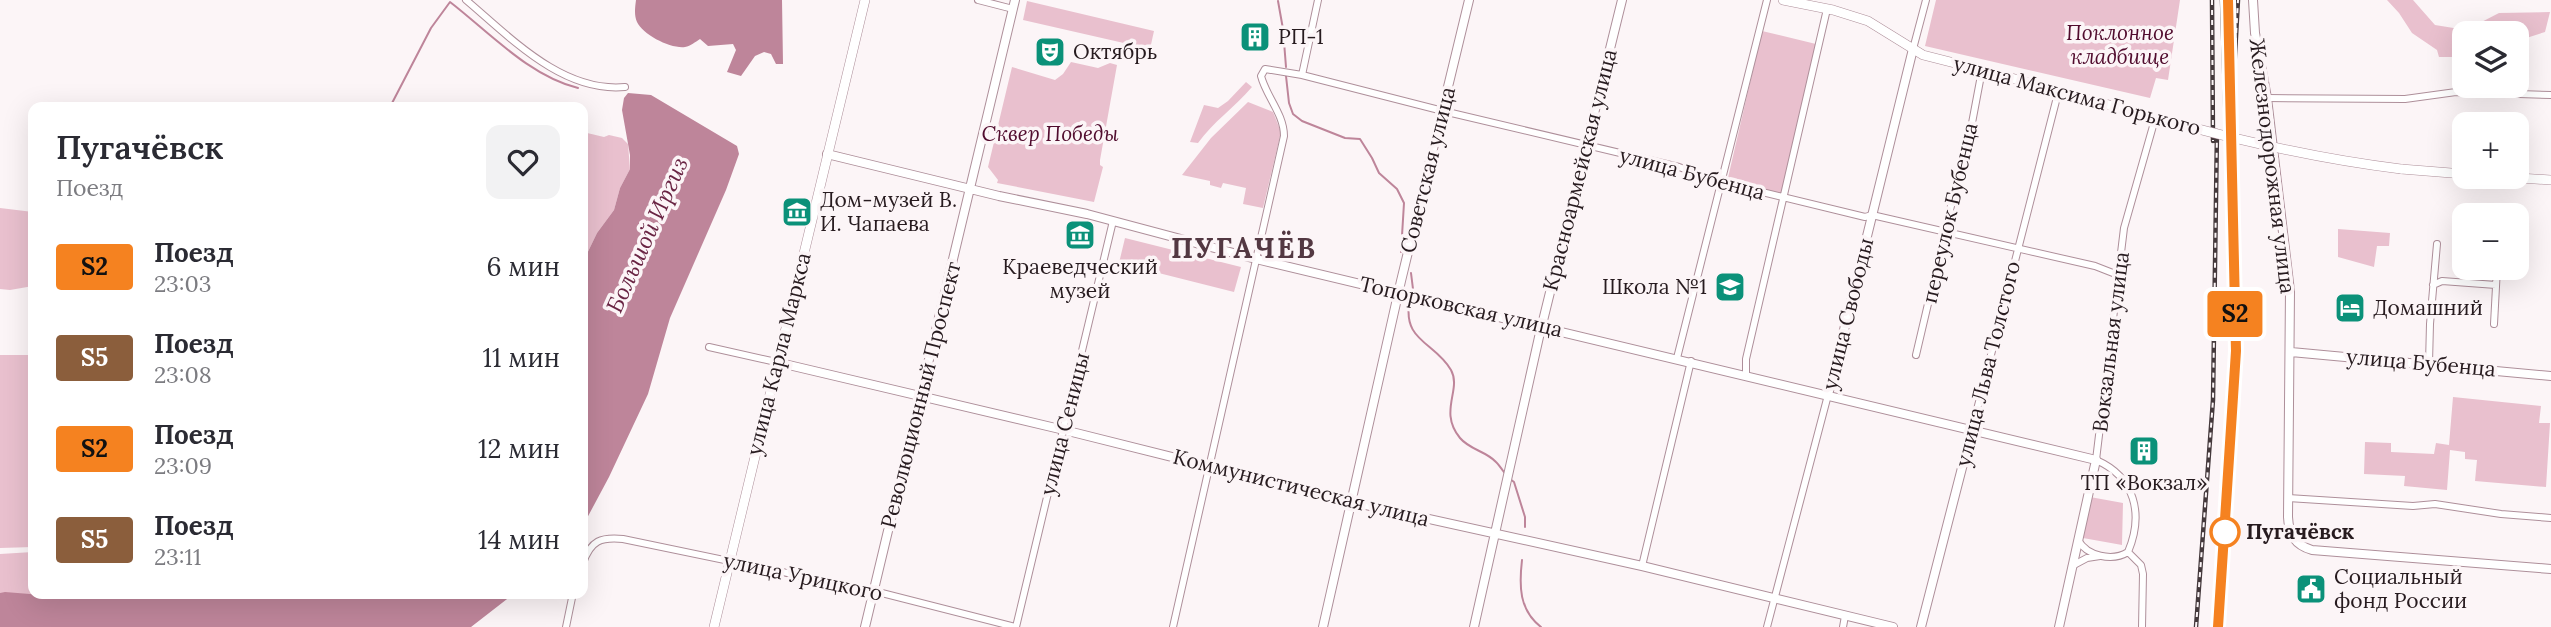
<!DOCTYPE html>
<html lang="ru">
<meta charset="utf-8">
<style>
body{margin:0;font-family:Lora,serif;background:#f2f2f3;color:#2b2b33;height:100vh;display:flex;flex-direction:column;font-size:26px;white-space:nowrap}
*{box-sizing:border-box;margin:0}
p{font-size:23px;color:#7c7c81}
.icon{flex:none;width:38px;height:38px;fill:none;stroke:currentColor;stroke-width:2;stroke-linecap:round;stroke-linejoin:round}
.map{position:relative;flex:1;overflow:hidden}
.panel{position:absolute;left:28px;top:102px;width:560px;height:497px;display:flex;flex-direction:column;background:#fff;border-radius:14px;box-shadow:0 7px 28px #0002}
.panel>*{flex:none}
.badge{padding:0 14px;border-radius:5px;font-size:24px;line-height:46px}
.controls{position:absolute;left:2452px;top:21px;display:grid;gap:14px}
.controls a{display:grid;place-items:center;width:77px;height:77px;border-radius:14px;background:#fff;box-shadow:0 7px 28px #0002;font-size:35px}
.map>.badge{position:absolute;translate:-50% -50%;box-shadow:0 0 0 4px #fff}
.round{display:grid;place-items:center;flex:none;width:74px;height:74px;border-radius:14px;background:#f2f2f3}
.summary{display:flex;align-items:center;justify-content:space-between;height:119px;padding:0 28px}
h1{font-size:33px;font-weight:600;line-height:52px}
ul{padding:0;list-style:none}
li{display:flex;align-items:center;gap:21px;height:91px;padding:0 28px}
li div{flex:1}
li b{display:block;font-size:26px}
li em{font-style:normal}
li .badge{min-width:77px;font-weight:700;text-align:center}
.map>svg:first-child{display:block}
</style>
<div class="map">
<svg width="2551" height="627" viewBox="0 0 2551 627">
<rect width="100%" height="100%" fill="#fcf5f7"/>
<!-- green -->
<path fill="#e9c0ce" d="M1936,0H2180L2168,80L2156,78L2150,98L1925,46Z
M2387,0H2413L2435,25L2466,30L2499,13L2550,12L2545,32L2517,41L2516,33H2464V67H2462L2461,57H2439L2437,50L2412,33L2399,13Z
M1027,1L1154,31L1150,49L1023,20Z
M1762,31L1816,44L1784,197L1727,182Z
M1071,62L1098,68L1110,63L1117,65L1100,160V165L1103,167L1094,202L997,183L998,180L988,167L1012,67L1055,80L1063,74Z
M1246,82L1252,87C1235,107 1213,122 1198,143L1190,142L1204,105L1218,108L1228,101Z
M1248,102L1273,112L1281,132L1263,208L1243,204L1246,188L1223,183L1221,188L1210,185V181L1182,175L1211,138Z
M583,132L604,137L609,135L622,138L628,144L630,169L620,188L614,210L597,233L583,262Z
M0,208L33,212V286L10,290L0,289Z
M2338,229L2390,233L2389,246H2377L2374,267L2338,257Z
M1125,238L1241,267L1234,292L1119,263Z
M0,355H33V547L0,548Z
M2453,397L2541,406L2539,423H2550L2546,487L2475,481L2477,460L2465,459V452L2450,450L2447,490L2404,486L2405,476L2364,474L2365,442L2391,443V452L2434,454L2436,443L2449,445Z
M2090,497L2123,503L2122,545L2083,538Z
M33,552V593H146L67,597L0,593V554Z"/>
<!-- water -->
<path fill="#be859a" d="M636,0H782L783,64H776L771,54L764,52L755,56L741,76L727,72L736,50L733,44L708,46L700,39C695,42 691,46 685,47C671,49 643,35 637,22C634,15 635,8 636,0Z
M628,93L651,95L737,146L739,154L726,190L670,318L648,394L609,477L586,520L583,521V262L597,233L614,210L620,188L630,169V155L622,110L624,98Z
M5,592L67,597L146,593H515L471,627H0V593Z"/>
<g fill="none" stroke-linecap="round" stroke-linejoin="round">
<!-- stream -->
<path stroke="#be859a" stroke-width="2" d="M1278,1L1283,29L1286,67
M1286,76L1289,103L1293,114L1302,121L1345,138L1360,139L1372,158L1379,173L1397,189L1404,203L1401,252
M390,107L431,28L450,2C489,32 529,76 578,88
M1411,273L1413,289
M1410,300C1401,341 1435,342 1451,370C1462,390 1438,411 1460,438C1470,450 1486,451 1496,462C1500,466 1503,471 1506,475
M1510,479L1514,482L1525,517V527
M1522,560C1519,586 1519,610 1541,627"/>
<!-- minor casing -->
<g stroke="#ae8f9a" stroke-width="8">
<path id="minor" d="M466,0C510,37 562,93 625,87
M978,0L1013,9
M1913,49L1926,0
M1302,75L1318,0
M2267,98L2405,99L2456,92L2551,95
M2433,285L2442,281L2496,285
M2494,324L2497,268
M709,347L776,362
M1916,355L1958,176L1969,139L1982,70
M1677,358L1767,0
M2429,363L2430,324L2437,244
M1746,375V359L1827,9
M1972,429L2056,101
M2288,498L2413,506L2435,504L2501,514L2551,518
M2078,540C2087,556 2112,562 2128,552C2144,514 2135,477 2096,460L2124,228L2155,119
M2128,552L2141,565L2143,574L2142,627
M583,563C591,540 601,537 623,539L874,591L1015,627
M1642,566L1691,361
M2072,566L2087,558L2100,556
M566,627L573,593
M1016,627L1113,221
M1173,627L1284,136C1284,114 1266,96 1261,76L1265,69L1302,75L1443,111L1679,167L1721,182L1865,217L1872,215L2095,266L2118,275
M1767,627L1828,395
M1843,627L1845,616"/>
</g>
<!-- tertiary casing -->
<g stroke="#ae8f9a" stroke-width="10">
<path id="tertiary" d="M2253,0L2255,33L2267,98L2290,291L2288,517C2289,535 2295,545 2312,550L2551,569
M827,154L999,196L1087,214L1256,259L2096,460L2059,627
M2291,352L2551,376
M776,362L1064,430L1352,502L1642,566L1893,627
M1828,395L1913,49
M865,627L1015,0
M1323,627L1401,281L1469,0
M1474,627L1539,337L1622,0
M1921,627L1972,429"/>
</g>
<!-- secondary casing -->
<g stroke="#ae8f9a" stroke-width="10">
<path id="secondary" d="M1783,0L1833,10L1868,21L1923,55L1982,70
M2401,169L2464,174
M2505,177L2551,180
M714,627L865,0"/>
</g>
<!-- minor -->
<use href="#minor" stroke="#fff" stroke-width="6"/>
<!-- tertiary -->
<use href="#tertiary" stroke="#fff" stroke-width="8"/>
<!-- secondary -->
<use href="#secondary" stroke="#fff" stroke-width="9"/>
<!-- rail casing -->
<g stroke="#44393c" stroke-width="4.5">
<path id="rail" d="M2212,0L2213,141
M2234,73L2238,0
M2196,627L2213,400L2217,131
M2214,627L2230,391L2232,332L2222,0"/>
</g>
<!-- rail -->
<use href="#rail" stroke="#fcf5f7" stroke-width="2" stroke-dasharray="5" stroke-linecap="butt"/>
<!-- secondary-bridge casing -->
<g stroke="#ae8f9a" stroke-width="10" stroke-linecap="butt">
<path id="secondary-bridge" d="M1982,70C2121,107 2258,152 2401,169"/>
</g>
<!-- secondary-bridge -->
<use href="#secondary-bridge" stroke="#fff" stroke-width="9"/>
</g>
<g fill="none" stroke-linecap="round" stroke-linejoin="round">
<!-- line casing -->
<g stroke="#fff" stroke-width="16">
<path id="line" d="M2218,627L2236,351L2228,0"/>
</g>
<!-- line -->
<use href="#line" stroke="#f58220" stroke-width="10"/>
</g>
<!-- icons -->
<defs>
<g id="building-square" transform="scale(1.575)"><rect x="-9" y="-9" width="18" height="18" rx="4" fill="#0b9179" stroke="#fcf5f7"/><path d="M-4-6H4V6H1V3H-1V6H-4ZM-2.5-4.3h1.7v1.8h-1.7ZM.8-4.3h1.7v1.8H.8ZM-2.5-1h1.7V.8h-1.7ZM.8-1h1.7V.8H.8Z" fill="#fff"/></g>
<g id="theatre-square" transform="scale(1.575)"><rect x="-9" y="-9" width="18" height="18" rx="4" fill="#0b9179" stroke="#fcf5f7"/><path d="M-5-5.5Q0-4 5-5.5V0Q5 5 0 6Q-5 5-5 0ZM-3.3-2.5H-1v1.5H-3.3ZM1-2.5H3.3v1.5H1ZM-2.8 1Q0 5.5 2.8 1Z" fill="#fff"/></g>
<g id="museum-square" transform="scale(1.575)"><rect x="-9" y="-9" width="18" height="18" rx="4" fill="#0b9179" stroke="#fcf5f7"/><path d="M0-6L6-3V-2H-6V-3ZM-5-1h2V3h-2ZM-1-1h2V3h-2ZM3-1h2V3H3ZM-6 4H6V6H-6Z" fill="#fff"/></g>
<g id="school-square" transform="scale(1.575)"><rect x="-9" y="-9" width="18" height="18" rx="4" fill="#0b9179" stroke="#fcf5f7"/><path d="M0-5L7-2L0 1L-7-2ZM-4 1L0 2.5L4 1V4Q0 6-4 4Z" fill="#fff"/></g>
<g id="hotel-square" transform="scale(1.575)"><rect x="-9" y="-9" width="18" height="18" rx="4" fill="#0b9179" stroke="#fcf5f7"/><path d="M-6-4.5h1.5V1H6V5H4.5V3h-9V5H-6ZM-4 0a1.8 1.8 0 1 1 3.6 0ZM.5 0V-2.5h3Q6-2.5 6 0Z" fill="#fff"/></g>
<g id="civic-square" transform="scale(1.575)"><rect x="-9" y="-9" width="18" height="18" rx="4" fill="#0b9179" stroke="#fcf5f7"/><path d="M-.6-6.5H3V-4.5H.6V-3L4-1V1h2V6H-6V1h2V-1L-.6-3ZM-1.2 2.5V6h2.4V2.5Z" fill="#fff"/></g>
</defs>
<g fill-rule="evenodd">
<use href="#building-square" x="1255" y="37"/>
<use href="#theatre-square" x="1050" y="52"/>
<use href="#museum-square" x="797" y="212"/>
<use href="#museum-square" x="1080" y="235"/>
<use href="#school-square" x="1730" y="287"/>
<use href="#hotel-square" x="2350" y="308"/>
<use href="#building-square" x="2144" y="451"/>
<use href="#civic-square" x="2311" y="589"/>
</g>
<!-- markers -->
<circle fill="#fff" stroke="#f58220" stroke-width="3.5" cx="2225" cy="532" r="14"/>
<g text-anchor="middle" stroke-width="7" stroke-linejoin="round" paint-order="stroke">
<!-- park labels -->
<g font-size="21" font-style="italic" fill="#510c2e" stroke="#fcf5f7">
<text x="2120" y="40">Поклонное<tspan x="2120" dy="24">кладбище</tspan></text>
<text x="1050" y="141">Сквер Победы</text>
</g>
<!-- poi labels -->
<g font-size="21" fill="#271b1f" stroke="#fcf5f7" text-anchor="start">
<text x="1278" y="44">РП-1</text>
<text x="1073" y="59">Октябрь</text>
<text x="820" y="207">Дом-музей В.<tspan x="820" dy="24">И. Чапаева</tspan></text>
<text x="1080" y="274" text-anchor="middle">Краеведческий<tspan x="1080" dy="24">музей</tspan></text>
<text x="1707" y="294" text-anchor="end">Школа №1</text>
<text x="2373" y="315">Домашний</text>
<text x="2144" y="490" text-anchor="middle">ТП «Вокзал»</text>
<text x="2334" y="584">Социальный<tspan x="2334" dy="24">фонд России</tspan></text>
</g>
<!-- street labels -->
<g font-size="21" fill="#271b1f" stroke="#fcf5f7">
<text transform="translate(2077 96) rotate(15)" y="7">улица Максима Горького</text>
<text transform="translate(2272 166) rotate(83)" y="7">Железнодорожная улица</text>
<text transform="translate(1428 170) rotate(-76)" y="7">Советская улица</text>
<text transform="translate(1580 170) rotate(-76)" y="7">Красноармейская улица</text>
<text transform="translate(1692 174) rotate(15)" y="7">улица Бубенца</text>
<text transform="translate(1950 213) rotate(-77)" y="7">переулок Бубенца</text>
<text transform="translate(1461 307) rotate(13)" y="7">Топорковская улица</text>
<text transform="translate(1848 314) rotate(-76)" y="7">улица Свободы</text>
<text transform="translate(2111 342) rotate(-83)" y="7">Вокзальная улица</text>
<text transform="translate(779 354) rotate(-76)" y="7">улица Карла Маркса</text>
<text transform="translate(2421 363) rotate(5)" y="7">улица Бубенца</text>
<text transform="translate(1988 364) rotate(-76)" y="7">улица Льва Толстого</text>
<text transform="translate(921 395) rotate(-76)" y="7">Революционный Проспект</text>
<text transform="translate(1065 424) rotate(-76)" y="7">улица Сеницы</text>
<text transform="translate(1301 488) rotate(14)" y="7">Коммунистическая улица</text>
<text transform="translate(803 577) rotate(12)" y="7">улица Урицкого</text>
</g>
<!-- stop labels -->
<g font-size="21" font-weight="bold" fill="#271b1f" stroke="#fcf5f7" text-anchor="start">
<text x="2246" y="539">Пугачёвск</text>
</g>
<!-- water labels -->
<g font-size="23" font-style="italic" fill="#692443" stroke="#fcf5f7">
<text transform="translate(647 235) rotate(-66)" y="8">Большой Иргиз</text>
</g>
<!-- district labels -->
<g font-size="28" font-weight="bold" letter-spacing="2" fill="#533842" stroke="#fcf5f7">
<text x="1244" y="258">ПУГАЧЁВ</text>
</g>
</g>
</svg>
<div class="controls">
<a><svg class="icon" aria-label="layers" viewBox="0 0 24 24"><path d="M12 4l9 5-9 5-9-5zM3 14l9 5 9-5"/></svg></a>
<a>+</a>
<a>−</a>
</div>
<b class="badge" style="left:2235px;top:314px;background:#f58220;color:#111">S2</b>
<section class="panel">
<div class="summary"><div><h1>Пугачёвск</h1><p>Поезд</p></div><a class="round"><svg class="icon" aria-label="heart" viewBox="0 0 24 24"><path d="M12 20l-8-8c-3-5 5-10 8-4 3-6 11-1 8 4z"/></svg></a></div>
<ul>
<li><span class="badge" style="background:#f58220;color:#111">S2</span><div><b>Поезд</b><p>23:03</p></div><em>6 мин</em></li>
<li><span class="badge" style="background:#8b5e3c;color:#fff">S5</span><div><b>Поезд</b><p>23:08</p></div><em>11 мин</em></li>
<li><span class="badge" style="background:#f58220;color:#111">S2</span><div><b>Поезд</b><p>23:09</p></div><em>12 мин</em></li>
<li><span class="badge" style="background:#8b5e3c;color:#fff">S5</span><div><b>Поезд</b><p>23:11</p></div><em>14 мин</em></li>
</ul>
</section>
</div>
